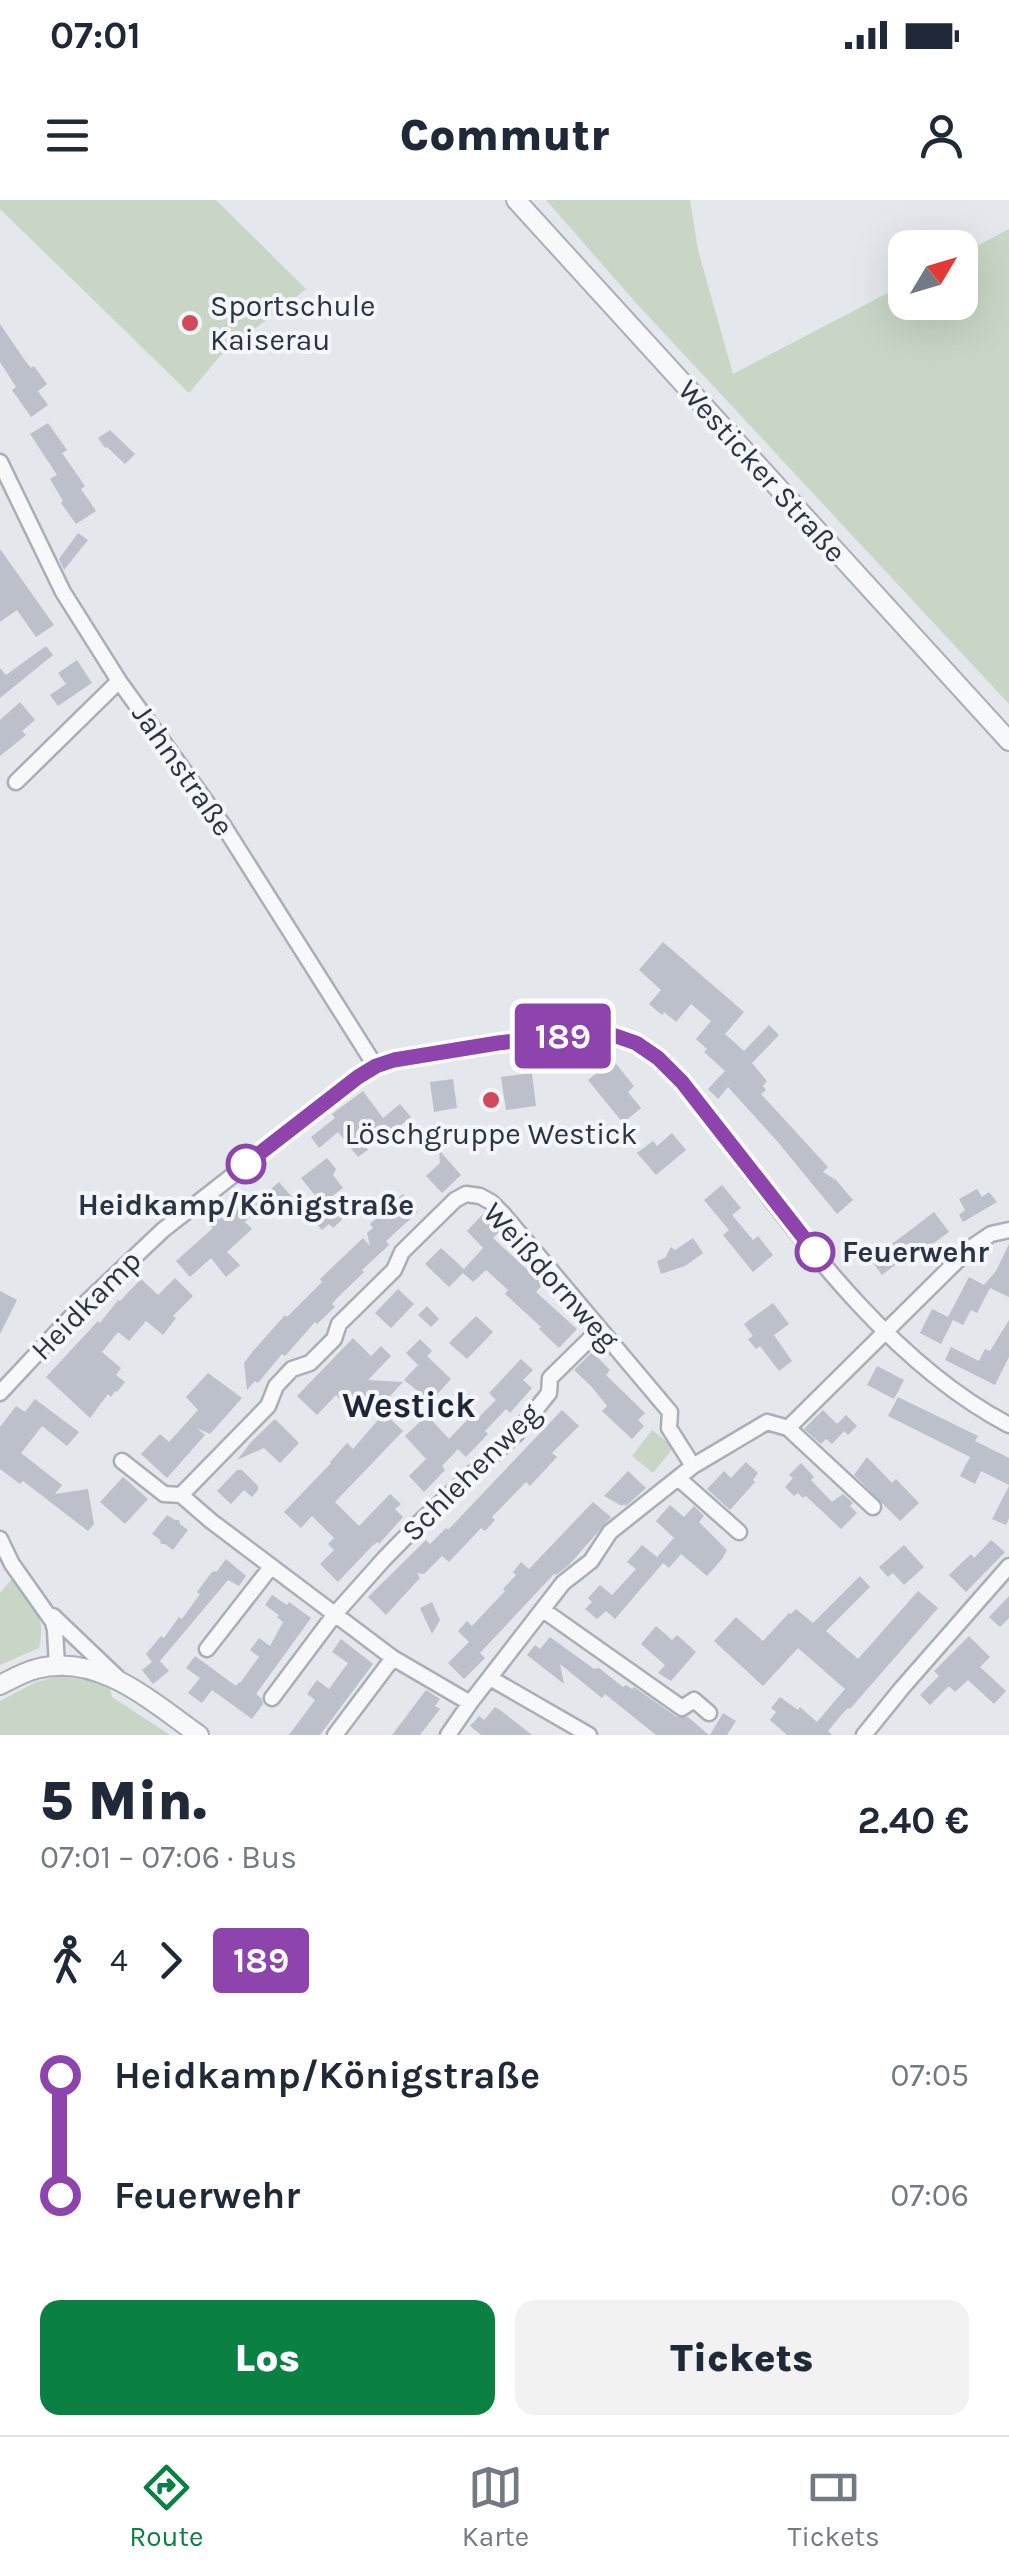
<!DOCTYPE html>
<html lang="de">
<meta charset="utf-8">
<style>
body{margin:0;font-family:Karla,sans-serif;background:#f2f2f3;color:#1f2937;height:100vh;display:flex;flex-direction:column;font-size:38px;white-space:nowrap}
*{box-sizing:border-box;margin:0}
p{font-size:32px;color:#747a83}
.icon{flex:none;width:55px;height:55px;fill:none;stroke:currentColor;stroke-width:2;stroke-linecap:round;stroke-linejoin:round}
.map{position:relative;height:1535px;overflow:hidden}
.details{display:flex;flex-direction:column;background:#fff;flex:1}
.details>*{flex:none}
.badge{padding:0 20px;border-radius:8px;font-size:35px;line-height:65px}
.needle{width:65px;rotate:52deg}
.tools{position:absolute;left:888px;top:30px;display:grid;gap:20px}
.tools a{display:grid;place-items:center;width:90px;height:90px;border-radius:20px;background:#fff;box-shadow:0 10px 40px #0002;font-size:50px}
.map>.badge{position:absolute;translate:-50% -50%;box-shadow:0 0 0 5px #fff}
.legs{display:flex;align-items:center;gap:15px;height:110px;padding:0 40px;font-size:32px}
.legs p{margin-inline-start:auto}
.summary{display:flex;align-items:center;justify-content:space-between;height:170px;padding:0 40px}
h1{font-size:55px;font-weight:800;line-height:75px}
.action{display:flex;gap:20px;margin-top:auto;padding:20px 40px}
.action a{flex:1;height:115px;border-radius:20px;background:#0b8043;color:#fff;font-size:40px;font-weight:800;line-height:115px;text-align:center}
.action a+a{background:#f2f2f3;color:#1f2937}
ul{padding:0 40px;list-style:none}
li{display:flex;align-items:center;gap:35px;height:120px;font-size:38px}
li i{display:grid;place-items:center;width:15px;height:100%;margin:0 12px;background:currentColor}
li i::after{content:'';width:25px;height:25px;margin:-12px;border:8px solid;border-radius:50%;background:#fff}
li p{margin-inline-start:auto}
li:first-child i{background:linear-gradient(#0000 50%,currentColor 0)}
li:last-child i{background:linear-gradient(currentColor 50%,#0000 0)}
.status{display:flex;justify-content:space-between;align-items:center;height:70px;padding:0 50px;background:#fff;direction:ltr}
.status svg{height:28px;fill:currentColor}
header{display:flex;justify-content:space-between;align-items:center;height:130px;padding:0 40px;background:#fff;font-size:45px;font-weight:800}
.dock{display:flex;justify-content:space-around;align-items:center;height:140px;border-top:2px solid #e0e1e3;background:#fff;font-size:28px;color:#747a83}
.dock a{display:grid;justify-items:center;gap:5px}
.dock .current{color:#0b8043}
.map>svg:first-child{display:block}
</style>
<div class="status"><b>07:01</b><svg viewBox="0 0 49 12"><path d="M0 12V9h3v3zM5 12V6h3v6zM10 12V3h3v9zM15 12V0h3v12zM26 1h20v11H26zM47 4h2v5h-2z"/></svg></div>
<header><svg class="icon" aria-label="menu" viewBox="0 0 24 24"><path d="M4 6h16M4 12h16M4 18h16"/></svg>Commutr<svg class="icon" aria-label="person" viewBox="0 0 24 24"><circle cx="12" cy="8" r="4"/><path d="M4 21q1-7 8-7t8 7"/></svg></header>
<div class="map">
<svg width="1009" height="1535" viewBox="0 0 1009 1535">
<rect width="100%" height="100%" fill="#e4e7ec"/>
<!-- green -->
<path fill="#c9d6c5" d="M0,0H216L306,89L220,156L189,193L0,9Z
M546,0H690L698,50L733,174L905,84V102H960V55L1009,29V504L636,103Z
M652,1230L674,1247L653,1273L632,1256Z
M12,1379C32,1406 47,1413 39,1448L0,1465V1393Z
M60,1476L92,1481L110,1488L112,1497L170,1535H0V1501L36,1482Z"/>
<!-- building -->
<path fill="#bbc0ca" d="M0,124L26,162L31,168L34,166L47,184L38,191L48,205L31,217L12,190L16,187L0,162Z
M48,223L67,250L62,253L85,286L81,289L96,311L76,324L61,303L63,301L50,279L57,275L30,234Z
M110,230L135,254L125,264L107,247L105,248L98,238Z
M78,333L88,340L64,370L59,359Z
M0,349L54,425L36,437L17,410L0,422Z
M46,446L53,455L0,498V468L6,475Z
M77,460L92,483L58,506L50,495L66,484L58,473Z
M20,502L35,520L22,531L26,535L0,556V520Z
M663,742L744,812L725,834L744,851L769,825L779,835L752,863L767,881L763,886L766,890L761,894L828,967L823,972L836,980L853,1000L837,1014L777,941L728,887L718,899L708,889L725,871L704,852L707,849L696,839L711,821L691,804L676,822L664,812L662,815L649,804L661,790L639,770Z
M613,860L634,886L628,892L641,908L623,923L588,880Z
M532,873L536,906L506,910L501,877Z
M453,879L457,908L434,912L430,882Z
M363,891L383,918L400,904L411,917L391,933L384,924L363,943L368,950L358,957L338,932L319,948L311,937L335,918L332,914Z
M672,933L686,950L656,975L637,953L653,941L657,946Z
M439,950L461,975L442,993L426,976L440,963Z
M327,958L336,969L333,975L343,988L322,1004L301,978Z
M279,982L292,997L285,1003L291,1010L282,1018L262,997Z
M722,985L741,1008L732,1015L753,1040L758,1036L773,1055L753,1072L723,1035L729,1030L704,1000Z
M977,989L982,997L989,992L997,1002L963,1022L959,1015L965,1010L959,999Z
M253,992L264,1004L245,1022L252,1029L227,1052L240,1065L226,1077L211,1058L190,1077L176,1061L213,1028L207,1022L227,1003L233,1009Z
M403,994L418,1012L386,1041L389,1045L362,1070L364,1072L337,1098L332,1104L335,1107L317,1124L315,1122L285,1156L282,1154L258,1183L255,1181L247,1190L244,1163L253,1151L285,1115L287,1117L322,1082L320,1079L363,1038L370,1046L367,1033L373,1028L370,1024Z
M348,1007L341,1013L345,1017L333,1028L329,1024L322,1030L310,1017Z
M934,1012L949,1032L909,1061L906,1057L882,1075L868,1056L884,1044L886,1047L896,1041Z
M483,1014L500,1031L493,1038L543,1084L536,1092L577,1129L559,1148L539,1129L541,1127L505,1094L508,1090L486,1070L473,1082L463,1073L449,1087L425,1064L441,1048L464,1069L483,1048L467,1031Z
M693,1038L703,1053L685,1066L661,1074L657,1061L665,1058L671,1047L675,1050Z
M1009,1044V1097L990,1088L977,1113L971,1110L963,1125L953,1120L941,1144L920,1133L932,1109L948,1117L969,1077L984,1085L996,1071Z
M175,1078L193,1096L173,1116L176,1118L163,1135L146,1121L129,1141L118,1132L102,1152L121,1168L116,1175L125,1182L117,1192L115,1191L111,1197L108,1194L90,1218L46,1177L98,1121L100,1123L118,1100L120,1101L141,1079L158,1095Z
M398,1089L414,1104L391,1128L375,1113Z
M0,1091L17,1100L0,1134Z
M773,1103L789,1124L774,1135L792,1161L779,1171L760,1146L756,1149L748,1139L753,1136L744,1124Z
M427,1106L439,1119L431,1127L418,1115Z
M476,1116L493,1132L467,1159L449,1143Z
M1009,1120V1157L995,1185L945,1160L951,1147L979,1161L985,1149L990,1151Z
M353,1138L371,1156L381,1146L391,1156L368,1180L403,1182L378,1209L364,1196L351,1210L336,1195L317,1215L297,1196Z
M420,1139L432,1151L427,1156L451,1179L431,1201L404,1180L418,1165L406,1153Z
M592,1152L610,1170L606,1175L645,1213L638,1220L644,1226L632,1239L602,1211L607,1206L591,1186L574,1170Z
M521,1159L533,1170L523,1180L532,1188L510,1213L506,1209L485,1231L488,1234L466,1257L458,1249L442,1266L445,1270L424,1292L409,1276L426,1259L405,1236L427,1215L449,1239L470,1217L475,1221L496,1200L489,1193Z
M877,1166L904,1180L894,1199L867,1185Z
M208,1173L242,1198L210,1234L197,1228L205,1235L167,1278L141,1254L160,1234L169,1242L198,1210L186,1197Z
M898,1197L978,1236L975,1241L1009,1258V1285L981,1271L975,1284L960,1276L970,1257L888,1216Z
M35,1199L79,1232L67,1246L42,1226L21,1253L62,1285L55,1294L88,1289L94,1324L88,1331L23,1281L20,1284L0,1269V1227L16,1206L25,1212Z
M562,1210L579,1226L552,1253L557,1257L530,1286L526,1282L492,1317L495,1320L485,1331L481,1328L449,1362L442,1356L424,1374L417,1373L420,1378L386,1415L368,1397L426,1340L430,1344L446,1328L448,1330Z
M823,1210L844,1231L832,1244L826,1239L821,1244L804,1229Z
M384,1213L403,1231L335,1302L359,1326L390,1294L401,1304L395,1309L403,1317L379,1344L378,1342L372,1346L338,1382L320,1364L334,1350L328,1344L334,1338L312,1316L301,1328L284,1312L331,1263L330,1262L347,1243L353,1249Z
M846,1215L857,1226L848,1235L837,1224Z
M275,1219L299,1243L280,1263L264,1248L237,1260L252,1241Z
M867,1257L892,1283L896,1279L919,1303L900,1321L854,1275Z
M746,1262L758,1273L753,1280L755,1282L730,1310L707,1289L724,1271L731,1278Z
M801,1263L814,1277L811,1280L832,1302L843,1294L853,1303L850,1306L857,1313L841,1329L806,1296L803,1298L798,1293L794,1296L785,1287L793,1278L789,1275Z
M237,1270H242L258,1286V1290L252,1297L244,1290L231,1304L217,1291Z
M628,1271L646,1288L626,1306L624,1304L622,1306L604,1296Z
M123,1277L148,1299L125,1324L100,1302Z
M1009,1286V1318L1006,1325L992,1319Z
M593,1302L611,1317L569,1365L556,1375L554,1374L480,1453L485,1458L464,1479L448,1463L469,1442L458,1431L467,1421L472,1426L505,1391L503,1389L516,1375L513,1372L521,1362L529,1369Z
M670,1305L684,1317L694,1306L704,1316L699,1322L727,1350L722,1359L707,1376L681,1354L669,1368L663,1363L615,1419L606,1411L597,1419L585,1409L592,1402L588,1398L600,1385L612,1395L636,1369L627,1362L642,1345L657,1357L674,1338L656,1321Z
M167,1315L175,1320H179L180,1324L188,1330L173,1350L165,1344H161L160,1340L152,1334Z
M991,1340L1005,1352L966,1392L949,1375L971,1354L974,1358Z
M904,1345L924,1367L904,1385L893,1373L888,1377L879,1367Z
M226,1359L246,1376L239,1386L228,1380L160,1461L169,1471L153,1484L142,1470L152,1462L146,1454L161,1436L164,1438L179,1417L182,1419L200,1394L197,1392L212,1372L217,1371Z
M860,1376L870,1387L826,1431L858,1459L918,1391L938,1408L850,1509L848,1508L843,1513L828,1531L832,1535H787L770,1520L776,1512L771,1508L780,1497L798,1510L800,1507L817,1522L845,1489L798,1448L763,1486L714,1441L736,1417L763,1441L789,1413L791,1414L796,1409L813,1423Z
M272,1395L287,1405L289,1402L311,1418L256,1494L262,1499L263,1504L252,1519L212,1490L202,1503L188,1493L200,1478L186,1468L195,1456L236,1486L239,1482L240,1483L259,1457L250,1450L259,1438L270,1446L283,1422L277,1417L279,1415L265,1405Z
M1009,1396V1418L1000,1427L989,1417Z
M432,1402L440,1420L432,1434L420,1408Z
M656,1426L672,1440L677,1435L696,1452L671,1481L658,1473L665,1465L641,1444Z
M969,1436L990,1457L980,1467L1006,1491L994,1504L968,1480L955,1492L949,1486L930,1505L920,1495L939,1476L934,1471Z
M550,1437L594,1469L599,1468L623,1487L626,1485L632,1489L634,1487L677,1517H688L709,1535H656L605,1494L602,1498L560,1464L564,1484L527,1455L535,1445L540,1449Z
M341,1439L373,1464L320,1535H289L315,1500L307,1494L317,1480L329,1489L348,1463L332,1452Z
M426,1490L440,1499L435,1506L440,1509L420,1535H392Z
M495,1507L500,1510L532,1535H481L470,1526L479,1516L484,1520Z
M723,1513L736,1521L727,1535H710Z"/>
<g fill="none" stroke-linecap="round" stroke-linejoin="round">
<!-- minor casing -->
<g stroke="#a9aeb7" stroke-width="19">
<path id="minor" d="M0,262L63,392L119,481L223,625L376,867
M16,582L119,481
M0,1193L71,1117L163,1030L358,877L376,867L394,860L497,843L586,833L610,834L637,843L658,858L681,882C775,1000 873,1154 1009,1225
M788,1228L873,1307
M122,1261L164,1294L181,1295
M678,1278L739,1332
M0,1339L12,1364L53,1422L55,1430L57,1466
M543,1410L682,1508L694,1500L709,1513
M53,1416L117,1477
M207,1449L271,1367
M490,1478L589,1535
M272,1498L335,1414L384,1359L424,1318L517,1233L549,1193L550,1178L600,1129
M470,1503L393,1458L211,1321L181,1295L268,1206L276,1186L292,1169L310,1163L334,1139L339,1124L394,1070L402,1052L455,1000L466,994L480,996L491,1002L504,1015L670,1212L669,1228L693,1266
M335,1535L393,1458
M448,1535L470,1503L563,1383L591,1361L610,1332L693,1266L767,1222L788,1228L969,1049L991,1034L1009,1030
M864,1535L902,1488L1009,1366"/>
</g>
<!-- tertiary casing -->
<g stroke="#a9aeb7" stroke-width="22">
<path id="tertiary" d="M516,0L1009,541
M0,1485C12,1479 24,1472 36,1469C98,1452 152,1502 199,1535"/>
</g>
<!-- minor -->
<use href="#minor" stroke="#f7f8fa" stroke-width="14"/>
<!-- tertiary -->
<use href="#tertiary" stroke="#f7f8fa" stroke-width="18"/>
</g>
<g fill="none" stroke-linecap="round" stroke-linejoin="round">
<!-- line-1 casing -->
<g stroke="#fff" stroke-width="22">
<path id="line-1" d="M246,964L358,877L376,866L394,860L498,843L586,833L610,834L636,843L658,858L682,882L815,1052"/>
</g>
<!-- line-1 -->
<use href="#line-1" stroke="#8e44ad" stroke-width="15"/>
</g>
<!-- markers -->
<g fill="#d1495b" stroke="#f4f6f9" stroke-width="4">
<circle cx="190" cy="123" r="10"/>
<circle cx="491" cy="900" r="10"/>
</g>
<g fill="#fff" stroke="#8e44ad" stroke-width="5">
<circle cx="246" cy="964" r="18"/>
<circle cx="815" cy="1052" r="18"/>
</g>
<g text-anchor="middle" stroke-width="8" stroke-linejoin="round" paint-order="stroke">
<!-- poi labels -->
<g font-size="30" fill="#2b3445" stroke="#f4f6f9" text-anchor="start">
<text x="210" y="116">Sportschule<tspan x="210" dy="34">Kaiserau</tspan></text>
<text x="491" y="944" text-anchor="middle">Löschgruppe Westick</text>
</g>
<!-- street labels -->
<g font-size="30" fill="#2b3445" stroke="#f4f6f9">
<text transform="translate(762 271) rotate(48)" y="10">Westicker Straße</text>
<text transform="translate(183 570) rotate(55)" y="10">Jahnstraße</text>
<text transform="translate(551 1076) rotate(48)" y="10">Weißdornweg</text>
<text transform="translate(86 1105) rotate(-45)" y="10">Heidkamp</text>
<text transform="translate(471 1272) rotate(-45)" y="10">Schlehenweg</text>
</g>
<!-- stop labels -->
<g font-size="30" font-weight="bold" fill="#2b3445" stroke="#f4f6f9">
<text x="246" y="1015">Heidkamp/Königstraße</text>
<text x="842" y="1062" text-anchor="start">Feuerwehr</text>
</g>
<!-- quarter labels -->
<g font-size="35" font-weight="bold" fill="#1d2536" stroke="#f4f6f9">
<text x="409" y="1217">Westick</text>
</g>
</g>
</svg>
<div class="tools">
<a><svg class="needle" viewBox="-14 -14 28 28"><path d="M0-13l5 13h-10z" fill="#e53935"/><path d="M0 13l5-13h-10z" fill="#747a83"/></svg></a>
</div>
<b class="badge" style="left:563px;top:836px;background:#8e44ad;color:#fff">189</b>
</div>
<section class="details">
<div class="summary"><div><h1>5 Min.</h1><p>07:01 – 07:06 · Bus</p></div><b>2.40 €</b></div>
<div class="legs"><svg class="icon" aria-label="walk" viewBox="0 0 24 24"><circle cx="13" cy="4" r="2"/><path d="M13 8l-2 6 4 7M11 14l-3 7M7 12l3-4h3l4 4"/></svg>4<svg class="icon" aria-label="forward" viewBox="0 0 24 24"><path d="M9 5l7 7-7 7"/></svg><b class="badge" style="background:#8e44ad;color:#fff">189</b></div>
<ul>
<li><i style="color:#8e44ad"></i><b>Heidkamp/Königstraße</b><p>07:05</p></li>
<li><i style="color:#8e44ad"></i><b>Feuerwehr</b><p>07:06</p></li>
</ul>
<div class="action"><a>Los</a><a>Tickets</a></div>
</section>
<nav class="dock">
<a class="current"><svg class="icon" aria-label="directions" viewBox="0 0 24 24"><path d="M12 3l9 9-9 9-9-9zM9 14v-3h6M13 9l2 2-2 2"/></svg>Route</a>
<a><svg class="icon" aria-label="map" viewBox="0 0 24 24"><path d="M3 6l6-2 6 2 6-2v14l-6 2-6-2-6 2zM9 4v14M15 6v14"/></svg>Karte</a>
<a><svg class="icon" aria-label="tickets" viewBox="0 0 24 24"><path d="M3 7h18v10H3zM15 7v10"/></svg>Tickets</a>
</nav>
